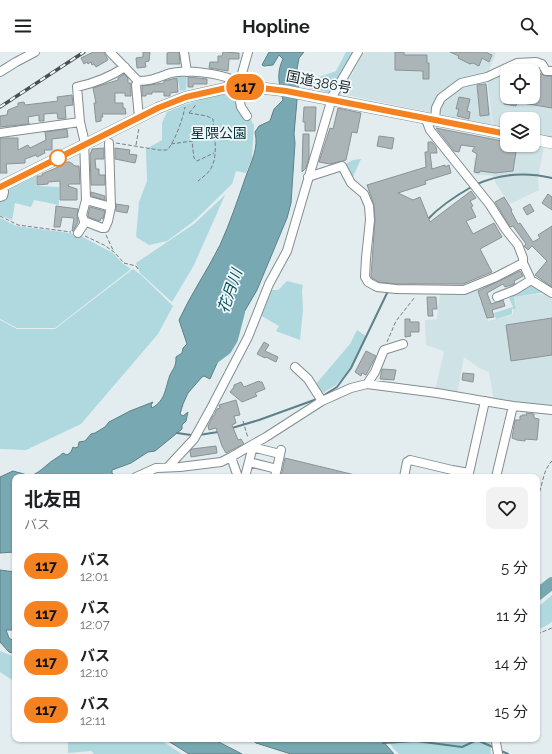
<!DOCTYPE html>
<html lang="ja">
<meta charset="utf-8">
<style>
body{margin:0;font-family:Raleway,"Noto Sans JP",sans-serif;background:#f2f2f2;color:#202124;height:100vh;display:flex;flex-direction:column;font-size:15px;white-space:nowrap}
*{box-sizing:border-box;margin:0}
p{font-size:13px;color:#757577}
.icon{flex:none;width:22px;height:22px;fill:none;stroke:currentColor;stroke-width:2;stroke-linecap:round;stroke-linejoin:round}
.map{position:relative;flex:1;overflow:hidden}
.details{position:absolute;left:12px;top:422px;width:528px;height:268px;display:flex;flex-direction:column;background:#fff;border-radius:8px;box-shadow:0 1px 3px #0004}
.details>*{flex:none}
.badge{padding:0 8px;border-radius:13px;font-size:14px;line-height:26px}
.fabs{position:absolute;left:500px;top:12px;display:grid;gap:8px}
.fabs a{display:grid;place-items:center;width:40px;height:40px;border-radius:8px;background:#fff;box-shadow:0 1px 3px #0004;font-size:20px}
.map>.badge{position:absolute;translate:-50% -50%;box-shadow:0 0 0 2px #fff}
.round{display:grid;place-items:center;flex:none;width:42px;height:42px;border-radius:8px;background:#f2f2f2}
.overview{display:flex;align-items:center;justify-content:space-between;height:68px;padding:0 12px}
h1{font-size:19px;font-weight:700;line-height:30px}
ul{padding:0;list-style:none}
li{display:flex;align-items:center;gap:12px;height:48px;padding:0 12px}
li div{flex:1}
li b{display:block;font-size:15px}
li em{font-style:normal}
li .badge{min-width:44px;font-weight:700;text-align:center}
header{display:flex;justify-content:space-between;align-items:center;height:52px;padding:0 12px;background:#fff;font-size:18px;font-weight:700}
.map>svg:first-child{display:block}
</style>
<header><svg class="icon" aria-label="menu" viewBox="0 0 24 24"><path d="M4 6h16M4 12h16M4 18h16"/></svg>Hopline<svg class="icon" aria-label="search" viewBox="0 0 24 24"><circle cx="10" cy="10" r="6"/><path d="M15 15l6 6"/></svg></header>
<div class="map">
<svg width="552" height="702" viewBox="0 0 552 702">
<rect width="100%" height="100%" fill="#e3edef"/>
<!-- built -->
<path fill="#cfe2e6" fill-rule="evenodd" d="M365,0H496L486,27L492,73L342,42L362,3Z
M510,15L545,20L552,19V85L533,81V67H507V76L493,73L487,27ZM507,19H533V45H507Z
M488,84L507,87V93H533L544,95L538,125L539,138L510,152L496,132L493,124L474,122V107Z
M477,235L488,269L513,263V257H516L515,245L547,241L552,244V356L494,349L489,320L479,316L464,305L457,342L435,339L444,299L426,293L425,268L437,267L440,239Z"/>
<!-- green -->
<path fill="#afd8df" d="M346,0H363L340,43L309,36L314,27L336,19Z
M187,22L186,38L180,39L177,23Z
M216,43H235L245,64L252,69V71L254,72L252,106L246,121L236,119L232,132L194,169L167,189L149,193L136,185L139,150L147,129L146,97L162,88V71L167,60L184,53Z
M361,107L352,127L344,113L353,108Z
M36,124V134L59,135V153L34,148L31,155L15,151L12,168L0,163V148L6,138Z
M225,143L194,213L172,250L140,221L136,211L194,172Z
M0,166L16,174L77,182L113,201L122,211L131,217L55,276H17L0,267Z
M133,217L141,223L173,254L158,282L81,372L26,398L0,397V268L17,277H55Z
M287,229L303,233L302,238L303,258L300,288L276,279L279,274L260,263L270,238H278Z
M532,231L546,240L514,245L516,257H512V262L496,267L494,261L513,255L509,246Z
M357,278L366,284L351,314L344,324L336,333L321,342L315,333L350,292Z
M552,543V570L537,579V556Z
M0,599L15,605V630L0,620Z
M68,687H159L182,702H94L91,699L68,701Z
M387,687H490L491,702H399L393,696Z"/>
<!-- water -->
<path fill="#78a8b1" stroke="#5e8087" d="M269,0H304L299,6L297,17L299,26L294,82L295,91L291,151L287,166L257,238L226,291L210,327L204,324L202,325L188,341L183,352L180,362L183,364L188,360L186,369L182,373V377L155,399L148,400L131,411L112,418V421L115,424L113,425H15V500L0,501V425L13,419L31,424C39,420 41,418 47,413C52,408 58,406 63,401L67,403L71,400L73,395L75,396L78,395L79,390L85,389L91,382L95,381L105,375L109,370L130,359L153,350L151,353L152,356C166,348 165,336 170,323C174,315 176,315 176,305L182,301L183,296L187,292L179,268C191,242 207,219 220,193C230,171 238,147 246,124C251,110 259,96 255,80L259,74L270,69L274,57L283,48C279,33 276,21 283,7L279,3L273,13L264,14L262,13Z
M0,518L15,520V578H6L9,586L15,590V602L9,600L0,590Z
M165,687H213L242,702H189Z
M251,687H381L394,702H291L256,691Z"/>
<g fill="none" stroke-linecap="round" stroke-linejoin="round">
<!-- stream -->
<path stroke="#5e8087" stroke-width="2" d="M477,132C502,121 526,120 552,126
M427,168C440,154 457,143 473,134
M321,345L337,335L351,316L388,239
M232,376L259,368L317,347
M177,381L191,383
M199,383L218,380
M383,691L416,689L462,695L477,688L495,696
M499,698L508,702"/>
<!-- river -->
<path stroke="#78a8b1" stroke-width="12" d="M210,309L226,297L232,287L239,260
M537,543L552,531"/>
</g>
<!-- building -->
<path fill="#abb4b6" stroke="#8a9395" d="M93,0H104L108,8L96,15L94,12L92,13L91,10L88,12L87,10L84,12L81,6Z
M143,0H150L149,9L145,10L146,15L137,16L136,6L143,5Z
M170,0H179L180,12H167V1Z
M223,0L239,1V7H229L228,19L209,16L210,10H218V4H222Z
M395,0H404V3H427V11H429V27H423V19L395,18Z
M450,0H485L492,3L489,10L482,6L479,14L473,11L470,12L458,6L459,4Z
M533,20L541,22L546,24H552V56L517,50L516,54L504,52L506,45H533Z
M124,22L128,26V31H131V44H125V41H115V51H123V56H125L126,62H102L103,65H101V69L96,70L94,51H96L93,36L118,28V26Z
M188,25L207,27V32H193V35H188Z
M177,26L178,40L170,41V44H164V40H152V42H146V44H142V34L164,31V29Z
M486,32L489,63L480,64L477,33Z
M72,43L73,53L65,54L66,66L58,67L57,61L44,62V69H39V63L28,65L29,72L0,75V64L7,63L8,58L18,54V51L24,50L25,53L58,49L57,45Z
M459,45L470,47L467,59L470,60L469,67L457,64L459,57H456Z
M304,55H316L315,79H305V70H303Z
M338,56L361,61L357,81L352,80L346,108L330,112L319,110L330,76L333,77Z
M436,76L507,90V93H517L513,119L495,121L480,119L479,121L474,120L477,102L472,99L475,95L461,93L459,100L454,99Z
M67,77L68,85L52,87V98H44L45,101L37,105L36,103L25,107V111L6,112L7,121H0V86H18V98L28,93L30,96L46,88L45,80Z
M303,82H309V105L306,116L302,120Z
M379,84L394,86L392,97L377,94Z
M428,90H432L436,95L437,101H430L432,117L445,113V115L449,113L451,121L425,129L426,132L398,141L413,148L420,145L430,170L471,139L476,146L470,149L473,154L471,155L476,165L466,169L473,182L494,171L502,185L480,197L492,220L463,232H396L379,230L372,226L371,224L375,168L374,153L367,133L426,115L425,100H428Z
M104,96V107H95L96,117H99V123H105V133H91L90,101H91L92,97Z
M115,96L130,98L129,102L137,103L135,111L115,107Z
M65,110H70L75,114H79L80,132H69L68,134L77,137V148H60V129L48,130V132L37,133V124H42V122L63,113Z
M91,140L105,144V148L91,144Z
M548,142L552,145V158L542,151Z
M504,145L512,158L511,159L518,172L520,171L533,190L540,186L538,183L552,174V235L535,223L547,209L532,194L528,198L524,194L526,192L513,174L510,175L495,150Z
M116,152L129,154L127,161L116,159Z
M530,152L534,159L527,163L523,156Z
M56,154L78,157L77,164L78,170L73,179H72L74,166L62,165L60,175H54Z
M90,155L105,159L103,167L101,166L100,169L88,165V163Z
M520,219L523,224L514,229L515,232L505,235L503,232L487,241L491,252L503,248L505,254L492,258L494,265L487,266L478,239Z
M427,245H436L437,257H432L433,264H428Z
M552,266V303L511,309L506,273Z
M405,267H410V270H419V280H410L411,284L405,285Z
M264,290L269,293L265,299L278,305L276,310L266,305L265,306L257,302Z
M366,299L376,304L366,323L362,321L361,324L355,320Z
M382,317L396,318L394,328L380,327Z
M463,321L474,322L473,330L462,328Z
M259,329L260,330H262L265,337L255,341L257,344L242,350L230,340L234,335V333L241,330L244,335Z
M236,348L240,363L234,364L236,371L232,373L238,388L241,387L244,392L226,401L222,394L216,376L209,378L208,374L213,364L215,363V361L217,357L220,356L219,353Z
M526,361L534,362V366L539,367L537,388L525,387V389L517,388L512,386L515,368H520V364H522V363H527Z
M216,394L217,401L191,405L190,399L192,397Z
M285,406L355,423L354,425H281Z"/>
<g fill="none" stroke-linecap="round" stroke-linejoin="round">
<!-- minor casing -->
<g stroke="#848d8f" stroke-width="10">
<path id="minor" d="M110,0L138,29C149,29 154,27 165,23C183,16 219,21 236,29L241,55L247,64
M184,0L187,20
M0,20L16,10L35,0
M138,29L136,33L139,66
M236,29L241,25L248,0
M427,66V70L430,78L490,153L506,178L518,193L523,206V211L531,228L552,241
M435,67L436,56L441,46L461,31L487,25L517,11L536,10L542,12L546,19H552
M80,70L77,35C95,31 110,25 125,15
M0,81L80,70L84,87L86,148L82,163L84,169V172L78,181
M308,125L342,114L351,131L364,142L369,154L370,168L366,206L365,225L368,230L377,235L396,237L464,238L496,225L523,211
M0,145L3,144L4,140L1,134
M86,148L111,155
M84,169L102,176H105L108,169L111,155L109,91
M497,245L515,238L531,228
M295,315L308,327L322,349
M367,332L375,320L384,298L403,292
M231,405L238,425
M249,410L277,417
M168,415L194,387L210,358L248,285L269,232L287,199L333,43L358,0
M136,425L156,416L180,415L221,410L231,405L266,385L322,349L351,336L367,332L437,341L513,354L552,358
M245,425L252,398L256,396L280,402
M275,425L281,398
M404,425L407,410L410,408L452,418L469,421L485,349
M496,425L513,354
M496,690L498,702"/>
</g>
<!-- highway casing -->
<g stroke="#848d8f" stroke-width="12">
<path id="highway" d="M533,87L552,91
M0,135L158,56L186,45L226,36L253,35L286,39L507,82"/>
</g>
<!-- path -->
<path stroke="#797f80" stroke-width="1" stroke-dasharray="4 2" stroke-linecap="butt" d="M189,61L207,64L213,67C214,82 219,105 210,118C207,122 202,126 198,129
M189,61L195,54V53
M116,91L159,98H167C175,90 183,66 185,55
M171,92L192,89L194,106L197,109L214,101
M136,93L139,76
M0,164L18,173L71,180
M106,183L113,198
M85,184L104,193L114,200L124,211L136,214L138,217
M387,290L396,269L415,245
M243,369L248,386
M537,445C544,433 541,421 552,409
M537,582L552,576"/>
<!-- minor -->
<use href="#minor" stroke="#fff" stroke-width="8"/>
<!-- highway -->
<use href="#highway" stroke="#fff" stroke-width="11"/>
<!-- rail casing -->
<g stroke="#4a4f50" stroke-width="3.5">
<path id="rail" d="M0,55L84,0"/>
</g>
<!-- rail -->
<use href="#rail" stroke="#f0fafc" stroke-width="2" stroke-dasharray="6" stroke-linecap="butt"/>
</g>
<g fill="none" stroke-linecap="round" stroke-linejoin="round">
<!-- line casing -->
<g stroke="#fff" stroke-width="9">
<path id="line" d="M0,135L158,56L186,45L226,36L253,35L286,39L507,82"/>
</g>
<!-- line -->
<use href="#line" stroke="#f58220" stroke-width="6"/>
</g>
<!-- markers -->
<circle fill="#fff" stroke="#f58220" stroke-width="2" cx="58" cy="106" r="8"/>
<g text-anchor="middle" stroke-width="3.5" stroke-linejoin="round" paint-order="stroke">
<!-- street labels -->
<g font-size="14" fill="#212425" stroke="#f0fafc">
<text transform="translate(319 30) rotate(11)" y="5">国道386号</text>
</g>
<!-- park labels -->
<g font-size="14" fill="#003037" stroke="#f0fafc">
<text x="219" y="86">星隈公園</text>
</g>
<!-- water labels -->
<g font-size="15" font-style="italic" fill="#0c535d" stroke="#f0fafc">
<text transform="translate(230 239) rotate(-71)" y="5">花月川</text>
</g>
</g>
</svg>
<div class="fabs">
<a><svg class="icon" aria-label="locate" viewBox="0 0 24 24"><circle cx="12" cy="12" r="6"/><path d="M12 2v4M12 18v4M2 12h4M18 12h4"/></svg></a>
<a><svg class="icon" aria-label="layers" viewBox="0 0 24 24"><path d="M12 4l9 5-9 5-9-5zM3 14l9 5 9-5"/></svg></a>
</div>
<b class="badge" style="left:245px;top:35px;background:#f58220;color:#111">117</b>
<section class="details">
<div class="overview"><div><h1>北友田</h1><p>バス</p></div><a class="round"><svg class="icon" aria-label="heart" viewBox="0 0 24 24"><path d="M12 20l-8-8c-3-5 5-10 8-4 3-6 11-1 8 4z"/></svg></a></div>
<ul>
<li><span class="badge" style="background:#f58220;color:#111">117</span><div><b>バス</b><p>12:01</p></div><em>5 分</em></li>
<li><span class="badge" style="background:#f58220;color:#111">117</span><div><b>バス</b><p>12:07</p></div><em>11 分</em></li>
<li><span class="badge" style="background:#f58220;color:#111">117</span><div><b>バス</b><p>12:10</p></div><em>14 分</em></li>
<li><span class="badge" style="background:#f58220;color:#111">117</span><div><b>バス</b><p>12:11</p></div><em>15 分</em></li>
</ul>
</section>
</div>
